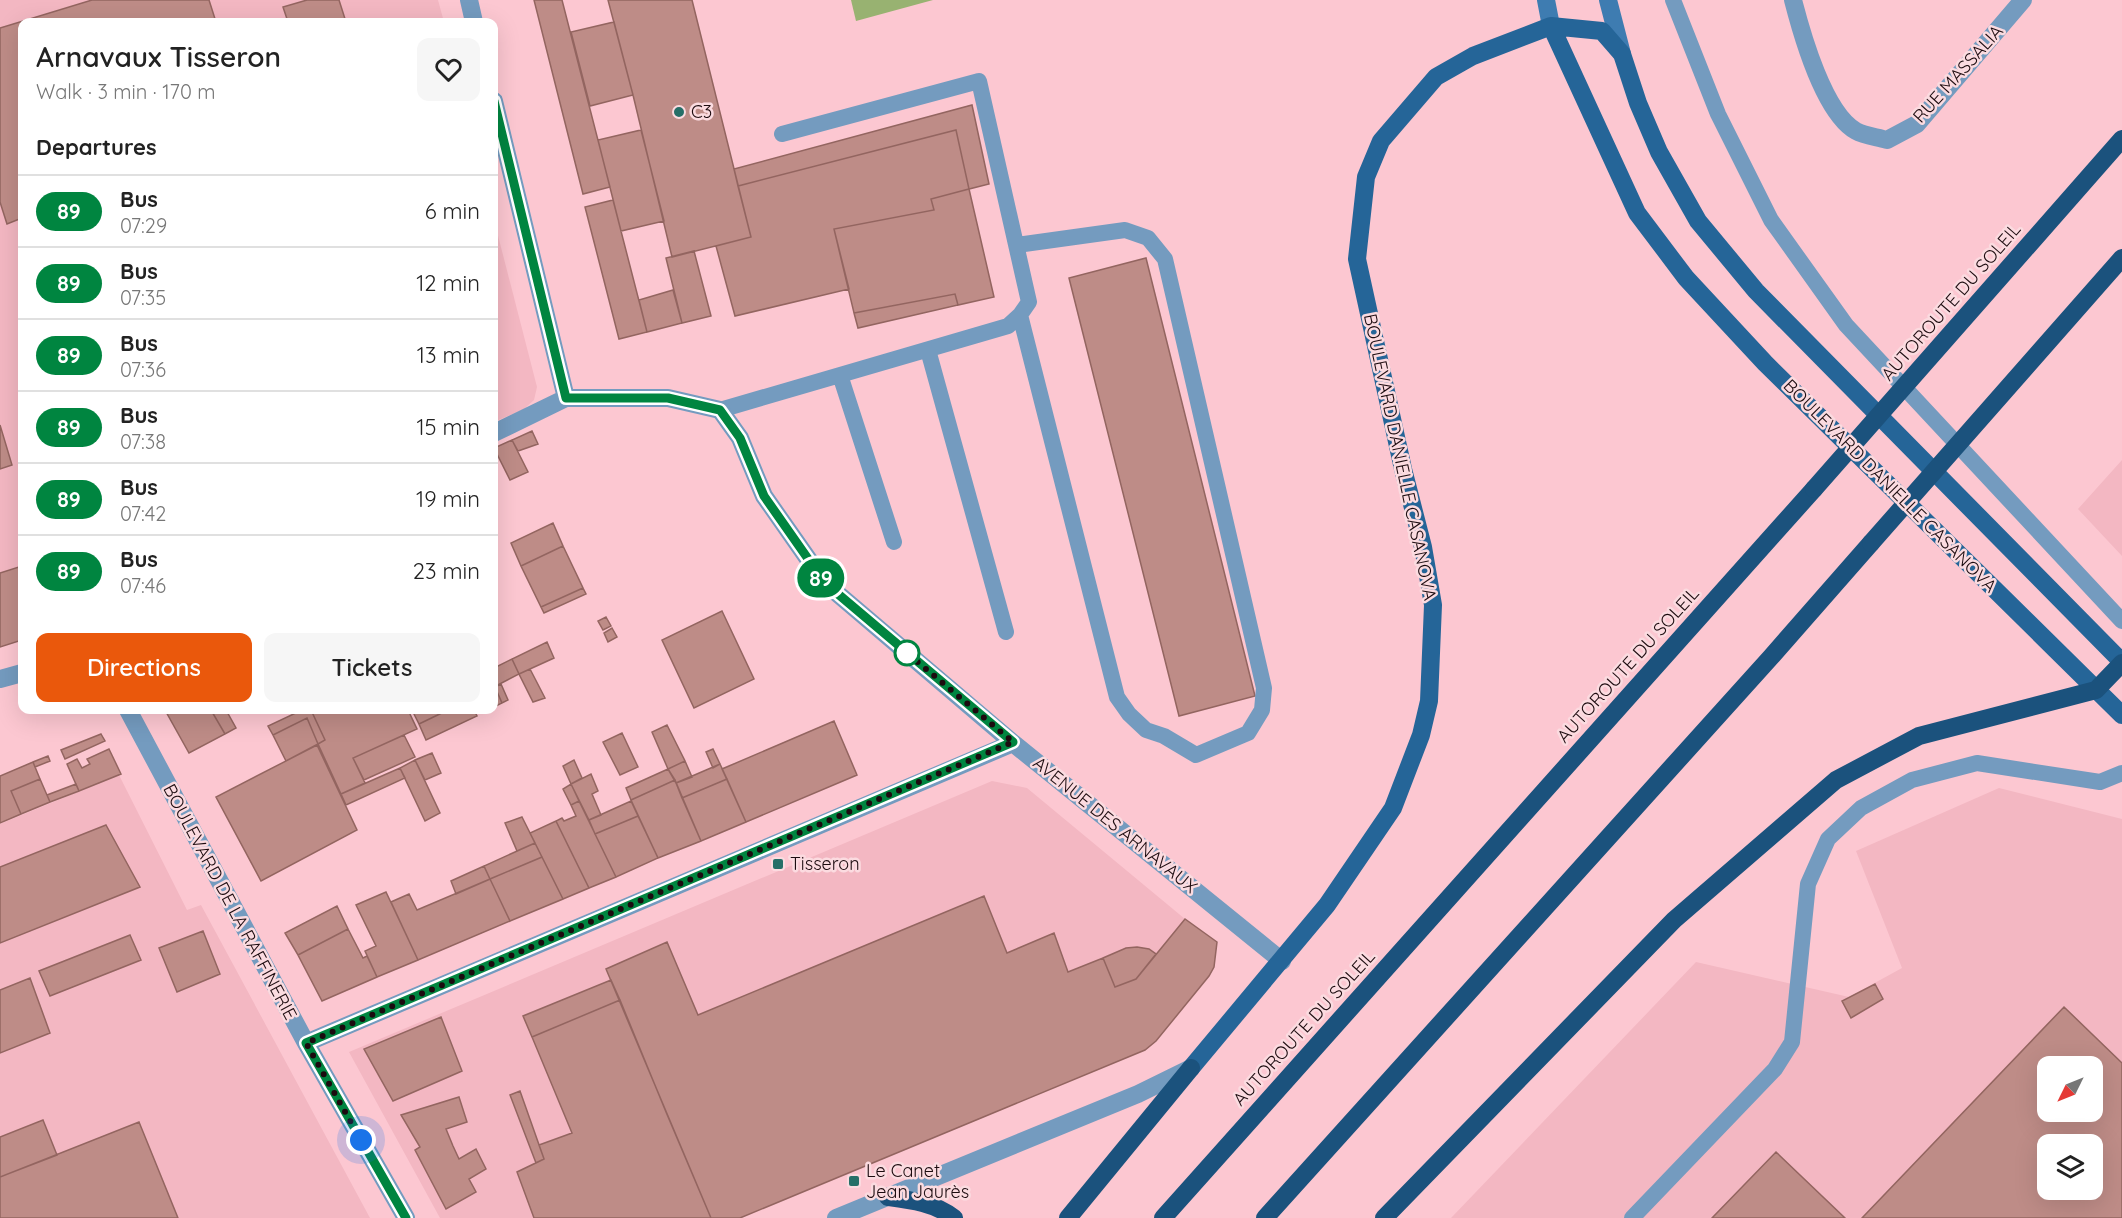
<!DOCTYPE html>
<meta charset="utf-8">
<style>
body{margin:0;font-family:Quicksand,sans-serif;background:#f6f6f6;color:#222;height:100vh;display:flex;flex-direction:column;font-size:22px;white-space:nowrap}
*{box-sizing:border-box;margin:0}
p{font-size:20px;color:#767676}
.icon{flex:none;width:33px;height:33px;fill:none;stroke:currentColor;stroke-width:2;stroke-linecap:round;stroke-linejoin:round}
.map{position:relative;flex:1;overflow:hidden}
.panel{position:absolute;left:18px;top:18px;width:480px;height:696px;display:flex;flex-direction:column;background:#fff;border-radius:12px;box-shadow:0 6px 24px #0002}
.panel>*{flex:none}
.badge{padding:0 12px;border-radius:20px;font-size:21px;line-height:39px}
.needle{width:39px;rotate:227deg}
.controls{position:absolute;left:2037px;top:1056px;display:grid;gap:12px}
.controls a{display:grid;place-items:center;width:66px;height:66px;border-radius:12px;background:#fff;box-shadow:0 6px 24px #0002;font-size:30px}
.you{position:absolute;width:30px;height:30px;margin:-15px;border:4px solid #fff;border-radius:50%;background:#1a73e8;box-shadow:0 0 0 9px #1a73e833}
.map>.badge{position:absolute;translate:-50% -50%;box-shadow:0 0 0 3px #fff}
h2{padding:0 18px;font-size:22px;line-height:54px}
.round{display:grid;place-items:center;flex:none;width:63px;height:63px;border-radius:12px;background:#f6f6f6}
.headline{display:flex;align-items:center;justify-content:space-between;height:102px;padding:0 18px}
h1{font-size:28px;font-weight:600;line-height:45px}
.button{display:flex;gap:12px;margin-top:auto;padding:12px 18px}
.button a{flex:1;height:69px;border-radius:12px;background:#ea580c;color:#fff;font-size:24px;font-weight:600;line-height:69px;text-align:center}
.button a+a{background:#f6f6f6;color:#222}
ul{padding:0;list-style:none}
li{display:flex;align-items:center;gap:18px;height:72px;padding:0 18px;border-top:2px solid #e0e0e0}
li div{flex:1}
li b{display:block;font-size:22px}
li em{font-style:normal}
li .badge{min-width:66px;font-weight:700;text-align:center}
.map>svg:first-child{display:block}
</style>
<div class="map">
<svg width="2122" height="1218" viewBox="0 0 2122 1218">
<rect width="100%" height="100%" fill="#fcc7d1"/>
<!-- built -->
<path fill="#f3b7c2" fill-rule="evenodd" d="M0,0H438L444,22H22V640L0,647Z
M494,220L537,387L534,400L524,409L494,422Z
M2122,460V556L2078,509Z
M119,775L187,910L201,905L370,1218H0V824Z
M992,781L1027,788L1185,919L1217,942L1214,967L1209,972L740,1218H440L349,1052Z
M1999,788L2122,819V1218H1451L1696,962L1849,997L1902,968L1856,851ZM2048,1066H2092V1112H2048ZM2048,1144H2092V1190H2048Z"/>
<!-- green -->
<path fill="#98b271" d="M851,0H933L856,21Z"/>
<!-- building -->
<path fill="#be8c87" stroke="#936560" stroke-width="1.5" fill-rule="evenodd" d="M92,0H209L216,22H22V218L7,224L0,202V28Z
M307,0H339L346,22H288L283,7Z
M534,0H562L610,187L583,194Z
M608,0H692L751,237L672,257L633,95Z
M614,22L633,95L590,106L571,32Z
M972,105L989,184L969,189L956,130L738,186L734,169Z
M641,130L664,221L621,231L598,140Z
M956,130L969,189L931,199L934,210L834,229L849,289L735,316L716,246L751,237L738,186Z
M969,189L994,297L958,305L955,294L854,313L834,229L934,210L931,199Z
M613,200L647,332L619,339L585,207Z
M694,251L711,316L682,323L666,258Z
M1146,258L1255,696L1179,716L1069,278Z
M673,290L682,323L647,332L639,300Z
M955,294L958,305L858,328L854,313Z
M0,425L12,465L0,469Z
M532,431L538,444L518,451L512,440Z
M512,440L528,472L510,480L494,448Z
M553,523L563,546L521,566L511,543Z
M563,546L583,588L541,607L521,566Z
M22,566V640L0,647V573Z
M583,588L586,594L544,613L541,607Z
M722,611L754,679L694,708L662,640Z
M606,617L611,626L603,630L598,621Z
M612,628L617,637L608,642L604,633Z
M547,642L554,658L519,674L512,659Z
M512,659L519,674L494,687V668Z
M530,669L545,698L533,702L519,674Z
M501,684L508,700L502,703L495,687Z
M495,687L502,703L494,707V687Z
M165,710H211L225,734L189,753Z
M211,710H226L236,728L225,734Z
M302,710H311L325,740L318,744L307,718L273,735L268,726Z
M311,710H408L417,729L353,758L365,783L341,794L318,744L325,740Z
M412,710H448L419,724Z
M448,710H474L477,716L426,740L419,724Z
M307,718L318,744L286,761L273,735Z
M834,721L857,775L746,822L722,769Z
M667,725L685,761L668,769L652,732Z
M622,733L638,767L620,775L603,742Z
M101,734L105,741L65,759L61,750Z
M404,735L415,757L364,780L353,758Z
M317,745L357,830L261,881L216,797Z
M109,749L121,774L79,791L67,764L77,759L82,768L90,764L87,759Z
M713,749L720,764L713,768L706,752Z
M432,753L441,773L425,780L415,760Z
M48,756L50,761L35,767L33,762Z
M415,760L440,813L425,821L400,768Z
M574,760L582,778L571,784L563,766Z
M685,761L692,777L676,783L668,769Z
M33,762L40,779L11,791L21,814L0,823V776Z
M720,764L727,779L682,798L676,783Z
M400,768L405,778L346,805L341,794Z
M668,769L675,780L631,800L626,788Z
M591,774L598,791L592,794L601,815L589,820L571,784Z
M40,779L50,802L21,814L11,791Z
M727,779L746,822L701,841L682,798Z
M675,780L701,841L658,858L631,800Z
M76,784L79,791L50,802L47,795Z
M571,784L579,801L571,805L563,789Z
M579,801L616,877L589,888L556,821L562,818L564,821L576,816L571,805Z
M631,801L638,816L595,834L589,820Z
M638,816L658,858L616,877L595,834Z
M522,817L535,843L517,851L505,823Z
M556,821L589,888L563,899L530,833Z
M106,825L140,887L0,943V867Z
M535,843L542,857L490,879L484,866Z
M542,857L563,899L510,921L490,879Z
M484,866L490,879L456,894L451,881Z
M490,879L510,921L418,960L391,902L409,894L417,910Z
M386,892L418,960L377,977L365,951L376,946L356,905Z
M984,896L1007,953L1054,933L1068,972L1103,958L1115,987L1136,979L1185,919L1217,942L1214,967L1209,976L1156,1041L1145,1050L740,1218H711L606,969L667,942L698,1015Z
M337,906L348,929L298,955L285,933Z
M348,929L363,958L367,956L377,977L322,1001L298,955Z
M203,931L220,974L177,992L159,948Z
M130,935L141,960L50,996L39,971Z
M1137,947L1149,949L1156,954L1136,979L1115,987L1103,958L1126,948Z
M30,978L50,1033L0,1053V990Z
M611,980L620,1000L532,1037L523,1016Z
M1875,984L1883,999L1851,1018L1842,1001Z
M620,1000L666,1112L711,1218H534L517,1172L544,1159L539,1145L572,1133L532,1037Z
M2064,1007L2122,1063V1218H1862ZM2048,1066H2092V1112H2048ZM2048,1144H2092V1190H2048Z
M441,1017L462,1071L393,1101L364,1049Z
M520,1091L544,1159L536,1163L510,1095Z
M459,1097L467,1122L446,1129L453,1146L459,1159L476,1149L486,1169L469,1179L476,1192L446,1209L415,1150L420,1147L401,1115Z
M43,1120L57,1155L0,1177V1137Z
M139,1122L178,1218H0V1177Z
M1776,1152L1845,1218H1712Z"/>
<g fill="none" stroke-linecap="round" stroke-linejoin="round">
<!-- service -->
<path stroke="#749bbf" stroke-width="16" d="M1673,0L1718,114L1771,220L1846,325L2122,621
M1017,245L1125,230L1148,238L1165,259L1264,688L1262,710L1248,733L1196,755L1164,736L1146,730L1129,714L1117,697L1020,315
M928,350L1006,632
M840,375L894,542
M720,410L1008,326L1020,315L1029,302L979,81L782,134
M1632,1218L1775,1069L1792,1042L1808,884L1828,839L1861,808L1912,780L1977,763L2100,782L2122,773"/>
<!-- minor -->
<path stroke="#749bbf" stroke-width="18" d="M469,0L474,22
M1793,0C1802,35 1824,113 1856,131C1865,136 1878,137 1887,140L1917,124L2023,0
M494,101L566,398H668L720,410L740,438L764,496L825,583L1013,743L1282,961
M494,433L566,398
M0,679L22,673
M128,710L306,1043L406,1218
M306,1043L1013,743
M836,1218L1138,1094L1191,1068"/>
<!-- secondary -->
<path stroke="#3e7cb1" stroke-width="18" d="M1546,0L1551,26
M1608,0L1622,54"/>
<!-- primary -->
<path stroke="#256598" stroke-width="18" d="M1551,26L1637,213L1686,278L1765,363L2122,715
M1191,1068L1327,905L1393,808L1421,735L1429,701L1433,605L1423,547L1403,469L1357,259L1366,177L1381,141L1436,77L1473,56L1551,26L1602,31L1622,54L1638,103L1659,152L1698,221L1756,291L2122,662"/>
<!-- motorway -->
<path stroke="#1b527d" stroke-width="18" d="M888,1197C911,1200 935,1203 954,1218
M1068,1218L1191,1068
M1163,1218L1814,489
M1265,1218L1771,657L1871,543
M1384,1218L1674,920L1836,780L1919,736L2096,690L2122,663"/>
<!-- motorway-bridge -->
<path stroke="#1b527d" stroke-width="18" d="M1814,489L2122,139
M1871,543L2122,258"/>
</g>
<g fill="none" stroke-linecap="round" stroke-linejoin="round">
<!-- line casing -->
<g stroke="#fff" stroke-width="14">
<path id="line" d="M406,1218L306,1043L1013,742L825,583L764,496L740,438L720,410L668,398H566L494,101"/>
</g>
<!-- line -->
<use href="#line" stroke="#008540" stroke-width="9"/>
<!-- walk -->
<path stroke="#1c0b0f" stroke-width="6" stroke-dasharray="0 10.8" d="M361,1140L306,1043L1013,742L907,653"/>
</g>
<!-- markers -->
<g fill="#266f68" stroke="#fbdbe0" stroke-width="2">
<circle cx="679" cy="112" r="6"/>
<rect x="772" y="858" width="12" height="12" rx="3"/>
<rect x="848" y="1175" width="12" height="12" rx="3"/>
</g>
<circle fill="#fff" stroke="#008540" stroke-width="3" cx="907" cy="653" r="12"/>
<g text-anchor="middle" stroke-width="5" stroke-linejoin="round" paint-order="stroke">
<!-- street labels -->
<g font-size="18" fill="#1c0b0f" stroke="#fbdbe0">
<text transform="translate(1958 74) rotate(-48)" y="6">RUE MASSALIA</text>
<text transform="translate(1951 302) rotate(-49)" y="6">AUTOROUTE DU SOLEIL</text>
<text transform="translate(1400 457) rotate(78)" y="6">BOULEVARD DANIELLE CASANOVA</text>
<text transform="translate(1890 486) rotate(45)" y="6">BOULEVARD DANIELLE CASANOVA</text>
<text transform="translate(1628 665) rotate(-48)" y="6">AUTOROUTE DU SOLEIL</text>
<text transform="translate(1115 825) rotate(39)" y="6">AVENUE DES ARNAVAUX</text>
<text transform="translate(230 902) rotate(62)" y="6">BOULEVARD DE LA RAFFINERIE</text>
<text transform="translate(1304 1028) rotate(-48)" y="6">AUTOROUTE DU SOLEIL</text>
</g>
<!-- poi labels -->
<g font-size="18" fill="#1c0b0f" stroke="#fbdbe0" text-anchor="start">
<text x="691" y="118">C3</text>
<text x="790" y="870">Tisseron</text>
<text x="866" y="1177">Le Canet<tspan x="866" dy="21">Jean Jaurès</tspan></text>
</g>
</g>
</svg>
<div class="controls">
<a><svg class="needle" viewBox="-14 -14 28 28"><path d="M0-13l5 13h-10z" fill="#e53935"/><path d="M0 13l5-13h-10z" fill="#767676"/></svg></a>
<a><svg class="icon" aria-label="layers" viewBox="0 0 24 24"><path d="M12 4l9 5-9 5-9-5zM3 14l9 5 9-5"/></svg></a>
</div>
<div class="you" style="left:361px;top:1140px"></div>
<b class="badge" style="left:821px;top:578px;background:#008540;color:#fff">89</b>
<section class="panel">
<div class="headline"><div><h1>Arnavaux Tisseron</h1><p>Walk · 3 min · 170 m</p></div><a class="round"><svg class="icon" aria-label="heart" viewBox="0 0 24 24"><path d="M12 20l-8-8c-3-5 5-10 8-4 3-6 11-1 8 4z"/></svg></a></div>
<h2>Departures</h2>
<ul>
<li><span class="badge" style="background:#008540;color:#fff">89</span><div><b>Bus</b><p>07:29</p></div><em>6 min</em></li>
<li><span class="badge" style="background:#008540;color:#fff">89</span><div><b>Bus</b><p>07:35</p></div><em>12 min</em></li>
<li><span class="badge" style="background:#008540;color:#fff">89</span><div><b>Bus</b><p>07:36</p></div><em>13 min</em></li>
<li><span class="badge" style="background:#008540;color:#fff">89</span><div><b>Bus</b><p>07:38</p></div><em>15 min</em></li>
<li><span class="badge" style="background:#008540;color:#fff">89</span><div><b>Bus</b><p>07:42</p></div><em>19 min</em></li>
<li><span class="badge" style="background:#008540;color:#fff">89</span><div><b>Bus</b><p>07:46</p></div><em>23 min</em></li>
</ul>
<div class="button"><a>Directions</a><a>Tickets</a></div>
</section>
</div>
